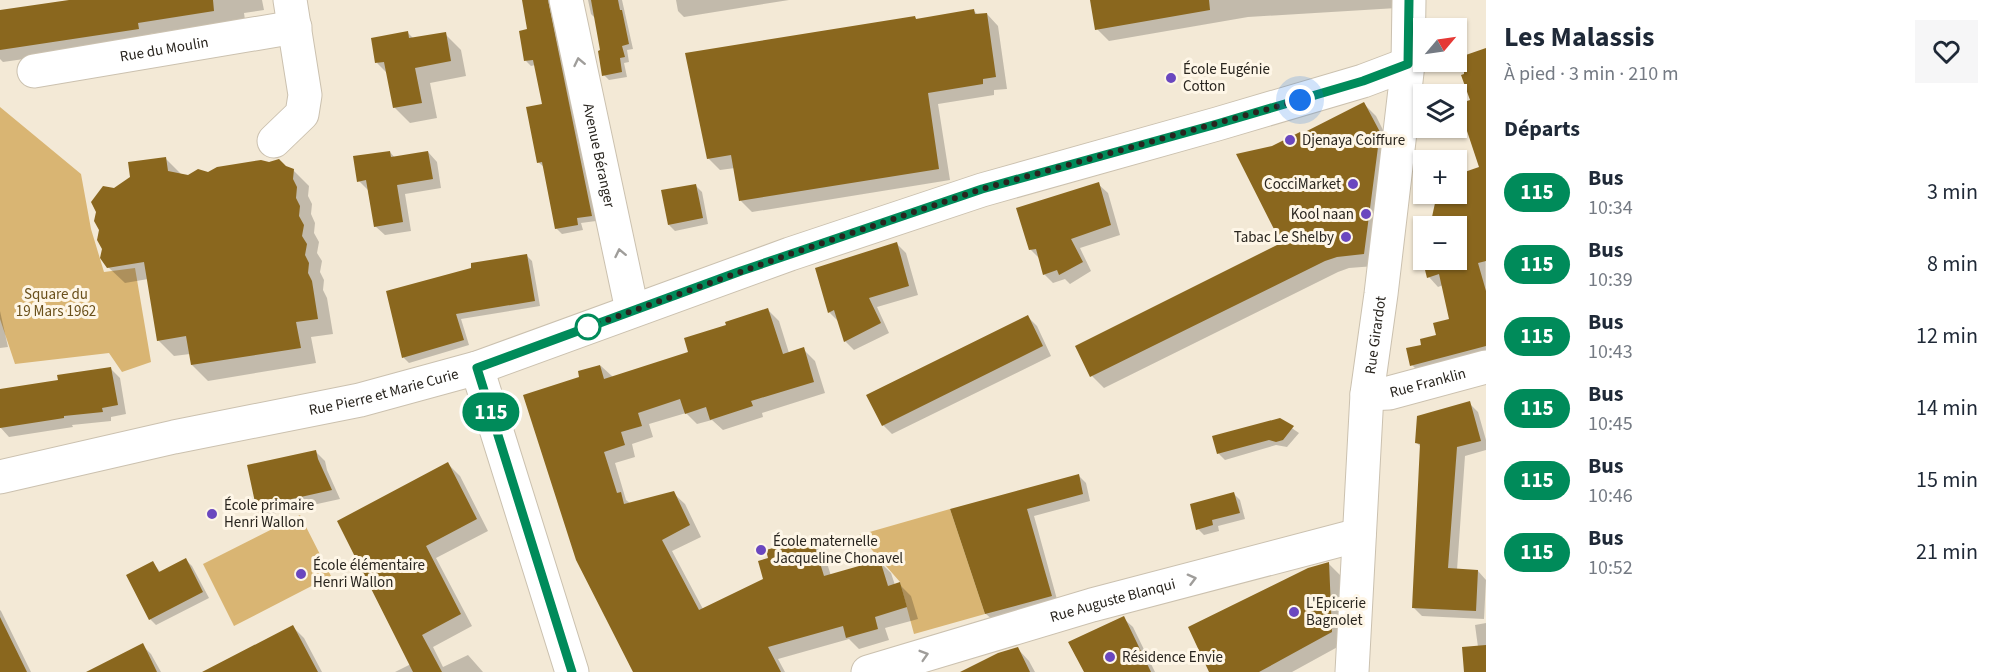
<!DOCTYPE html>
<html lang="fr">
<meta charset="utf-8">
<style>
body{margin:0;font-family:"Source Sans 3",sans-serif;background:#f6f6f7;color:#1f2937;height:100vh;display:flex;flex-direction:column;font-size:22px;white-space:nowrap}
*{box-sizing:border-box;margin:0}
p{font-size:20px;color:#747a83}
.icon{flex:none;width:33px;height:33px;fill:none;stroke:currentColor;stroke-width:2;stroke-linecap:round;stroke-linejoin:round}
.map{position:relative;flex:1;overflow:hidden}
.drawer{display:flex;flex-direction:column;background:#fff;width:510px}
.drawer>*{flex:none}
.badge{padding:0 12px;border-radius:20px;font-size:21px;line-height:39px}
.needle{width:39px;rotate:61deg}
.buttons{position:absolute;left:1413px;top:18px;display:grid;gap:12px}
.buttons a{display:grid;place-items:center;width:54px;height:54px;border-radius:0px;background:#fff;box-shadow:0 2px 4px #0004;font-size:30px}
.you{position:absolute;width:30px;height:30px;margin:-15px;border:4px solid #fff;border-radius:50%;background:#1a73e8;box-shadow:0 0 0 9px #1a73e833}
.map>.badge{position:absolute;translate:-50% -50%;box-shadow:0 0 0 3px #fff}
h2{padding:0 18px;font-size:22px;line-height:54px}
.round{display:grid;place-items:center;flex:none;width:63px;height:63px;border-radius:0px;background:#f6f6f7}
.headline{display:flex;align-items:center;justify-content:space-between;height:102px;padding:0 18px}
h1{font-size:28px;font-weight:700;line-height:45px}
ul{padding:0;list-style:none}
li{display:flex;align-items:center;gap:18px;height:72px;padding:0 18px}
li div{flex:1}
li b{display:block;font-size:22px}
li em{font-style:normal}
li .badge{min-width:66px;font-weight:700;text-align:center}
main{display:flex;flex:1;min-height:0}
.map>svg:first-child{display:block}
</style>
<main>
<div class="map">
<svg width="1486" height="672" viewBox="0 0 1486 672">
<rect width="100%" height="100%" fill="#f3e9d6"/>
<!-- green -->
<path fill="#d9b573" d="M0,107L81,174L91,229L104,272L135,268L151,362L122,372L109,353L15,364L0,319Z
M950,509L985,614L914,634L900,582L859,535Z
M300,515L331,576L234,626L203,564Z"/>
<!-- shadow -->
<path fill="#0003" d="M79,0H262L264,10L244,13L245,20L150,34V41L3,62L0,59V12Z
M523,0H553L596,221L581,223L583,230L562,234L556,228L544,167L538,162L543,105L535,65L531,66L526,61L529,30Z
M588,0H622L633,49L627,50L629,62L624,63L627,77L609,80L604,75L602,51L596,19L591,14Z
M676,0H789L684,17L678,11Z
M1092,0H1397V8L1248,17L1109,41L1097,29Z
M974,11L978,15L987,14L998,26L1007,89L994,90V95L938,104L950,180L752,212L741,201L735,168L720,170L708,158L915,18L917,20Z
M408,33L414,39L445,34L461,50L466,76L430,83L437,118L410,123L394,107L388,74L377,63Z
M1485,50L1486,358L1422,375L1412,365L1423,346L1438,336L1451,320L1443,285L1438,287L1429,277L1425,260H1456V226H1432L1437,194H1456L1485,178L1472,101Z
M1364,104L1376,116L1391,146L1375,266L1349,268L1338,272L1104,388L1092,376L1283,244L1302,136Z
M390,152L395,158L428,152L437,162L441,188L405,194L411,231L385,235L375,226L368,190L359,181Z
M165,158L181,174L189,177L286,167L293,170L309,186L308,196L312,204L311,214L315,223L314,233L319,242L317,253L322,261L320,272L324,280L323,290L327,298L333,334L311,337L316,363L208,381L192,365L190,354L174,356L158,340L148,279L125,283L108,267L114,190Z
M1098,184L1108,193L1120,235L1080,248L1091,271L1070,284L1065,279L1053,283L1044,274L1040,259L1030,249Z
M696,186L702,192L708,224L675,231L669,225Z
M897,244L906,253L918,295L877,307L889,333L854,350L845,341L838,321L829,312Z
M526,255L532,261L540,306L461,319L469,345L409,363L404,358L388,292Z
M768,310L779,321L789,353L803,349L815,361L825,393L762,413L763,417L723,430L712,420L697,424L686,413L649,424L653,437L632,444L635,457L615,463L626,500L631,504L673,493L685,504L701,537L672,551L703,609L765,580L812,538L823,550L831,576L880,562L891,573L895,585L899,584L911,596L918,619L885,628L889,640L859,649L849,639L778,659L785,672H635L579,372L601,366L613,377L690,353L728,326Z
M0,311L8,347L0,348Z
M1028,317L1037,326L1051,356L892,434L883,425Z
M111,369L120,378L126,414L111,417V421L72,425L73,427L9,437L0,427V391L59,382Z
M1469,403L1478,412L1486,440V450L1465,456L1457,570L1478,571L1486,580L1484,619L1422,616L1413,607L1422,448L1416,442Z
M1280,420L1299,433L1287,447L1276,445L1225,460L1219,454L1214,438Z
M315,451L325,461L327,470L340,499L267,515L257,506Z
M448,464L460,476L488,531L436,558L472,626L433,647L443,667L468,655L483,672H395L411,664L339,521Z
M1078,475L1086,483L1090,501L1034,516L1058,603L994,621L986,614L952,510Z
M1233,493L1240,500L1245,519L1218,526L1219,531L1204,535L1198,529Z
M186,560L192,566L209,598L156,625L150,619L153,563L161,573Z
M1329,564L1341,576L1343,644L1292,672H1211Z
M0,610L1,611L31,672H0Z
M1123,618L1133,627L1155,672H1085Z
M1486,623V672H1466L1478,647L1475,625Z
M293,627L304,638L322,672H215Z
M142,645L151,654L161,672H89Z
M1017,648L1029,661L1035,672H965Z"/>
<!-- building -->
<path fill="#8a671e" d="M69,0H213L214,11L138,23L139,29L0,50V10Z
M522,0H548L592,216L577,218L578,225L555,229L542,162L537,163L526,107L542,104L533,60L524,61L519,31L527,29Z
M591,0H618L620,10H622L629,44L622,46L625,57L620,58L622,72L602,76L598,51L600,50Z
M1090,0H1209L1210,10L1095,30Z
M974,9L975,14L987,13L996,77L983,79V84L928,93L939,169L739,201L731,155L707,159L685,53L915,16L916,19Z
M408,31L409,38L446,32L451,61L415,68L422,103L393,108L384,62L375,63L371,38Z
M1486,48V261L1478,263L1486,291V346L1410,366L1406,348L1421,345L1420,339L1436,335L1433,323L1449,319L1439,274L1427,278L1423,262L1424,259L1456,260V226H1430L1437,194H1456V175L1479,167L1458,104L1470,100L1461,75L1464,74V69L1460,57Z
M1364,102L1380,132L1364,254L1337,257L1325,261L1090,377L1075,346L1281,243L1236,154L1272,146L1300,132L1301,134Z
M390,151L391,157L428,151L433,179L397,185L403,222L374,227L366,180L357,182L353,156Z
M166,157L168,171L188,175L198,169L208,172L217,167L261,160L269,162L279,159L286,166L294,169L293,179L297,187L296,198L300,206L299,216L304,225L302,236L307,244L305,255L309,263L308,273L312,281L318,319L296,322L301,348L191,365L186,336L157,341L144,262L107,268L100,258L102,249L97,240L99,230L94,221L96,212L91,202L103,186L114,188L130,177L128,162Z
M1099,182L1111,225L1071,239L1083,262L1059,275L1057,270L1043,275L1036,249L1029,250L1016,208Z
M696,184L703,218L668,225L661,190Z
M897,242L909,286L869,298L881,323L844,342L834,310L828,313L815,268Z
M527,254L535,301L456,314L464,340L402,358L386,291L471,268V263Z
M768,308L783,354L804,347L814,382L751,401L753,406L710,420L706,407L685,414L680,399L638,413L642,426L621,432L625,445L604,452L617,493L621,492L624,504L674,491L690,525L662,540L699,610L763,579L758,561L768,558L766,550L812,537L824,576L880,560L888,586L900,582L907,607L875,617L878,629L846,638L843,626L768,647L781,672H633L576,560L523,395L579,377L578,371L600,365L604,379L688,352L684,338L726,325L725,322Z
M1028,315L1043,346L882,426L866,395Z
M111,367L118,405L102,408L103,412L64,416V418L0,428V389L58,380L57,375Z
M1470,401L1481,441L1457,447L1448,568L1478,570L1476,611L1412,608L1420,444L1415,443L1417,416Z
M1280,418L1294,426L1283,440L1276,442L1269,440L1217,454L1212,436Z
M316,450L318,459L332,490L256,507L247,465Z
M448,462L477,519L426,546L461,614L422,635L442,672H413L337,521Z
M1079,474L1083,494L1027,509L1052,596L985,614L950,509Z
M1234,492L1240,513L1212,520L1213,525L1196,530L1190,504Z
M186,558L203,592L149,620L126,575L153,561L159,572Z
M1329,562L1332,632L1259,672H1209L1188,627L1308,568Z
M1124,616L1151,672H1084L1068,642Z
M0,617L27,672H0Z
M293,625L318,672H202Z
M143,643L157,672H86Z
M1486,645V672H1464L1462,647Z
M1018,647L1030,672H960L998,653Z"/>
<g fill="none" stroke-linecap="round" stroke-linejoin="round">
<!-- minor casing -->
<g stroke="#cbc1af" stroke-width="35">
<g id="minor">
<path id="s1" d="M566,0L632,310"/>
<path id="s2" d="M34,71L295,27"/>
<path d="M274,141L302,114L305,95L290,0"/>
<path d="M477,368L572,672"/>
<path id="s3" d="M1367,394L1389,393L1486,367"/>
<path id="s4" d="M0,477L174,437L360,400L477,368L790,254L982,190L1217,124L1363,81L1408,64"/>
<path id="s5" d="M868,672L1092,605L1359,535"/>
<path id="s6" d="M1352,672L1367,394L1381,294L1408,64L1409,0"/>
</g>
</g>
<!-- minor -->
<use href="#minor" stroke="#fff" stroke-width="33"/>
</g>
<!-- one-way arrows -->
<defs><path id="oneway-chevron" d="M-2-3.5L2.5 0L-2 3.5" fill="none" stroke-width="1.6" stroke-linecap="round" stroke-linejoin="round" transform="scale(1.5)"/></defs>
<g stroke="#9f9d9a">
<use href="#oneway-chevron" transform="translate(579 62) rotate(-102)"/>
<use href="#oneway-chevron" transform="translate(620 253) rotate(-102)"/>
<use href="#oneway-chevron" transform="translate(1192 579) rotate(-15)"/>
<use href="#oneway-chevron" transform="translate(924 655) rotate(-17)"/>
</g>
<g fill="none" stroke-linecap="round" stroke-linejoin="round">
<!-- line casing -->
<g stroke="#fff" stroke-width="14">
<path id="line" d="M572,672L477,368L741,271L982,189L1217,124L1363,81L1408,64L1409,0"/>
</g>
<!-- line -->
<use href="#line" stroke="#008b5a" stroke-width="9"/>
<!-- walk -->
<path stroke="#29251f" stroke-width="6" stroke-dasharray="0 10.8" d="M588,327L790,254L982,189L1300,100"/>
</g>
<!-- markers -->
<g fill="#6a47bf" stroke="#fef6e7" stroke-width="2">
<circle cx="1171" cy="78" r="6"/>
<circle cx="1290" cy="140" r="6"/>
<circle cx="1353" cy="184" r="6"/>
<circle cx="1366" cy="214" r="6"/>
<circle cx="1346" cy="237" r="6"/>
<circle cx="212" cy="514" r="6"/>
<circle cx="761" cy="550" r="6"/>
<circle cx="301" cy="574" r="6"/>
<circle cx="1294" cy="612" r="6"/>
<circle cx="1110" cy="657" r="6"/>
</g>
<circle fill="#fff" stroke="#008b5a" stroke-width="3" cx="588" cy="327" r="12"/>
<g text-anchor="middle" stroke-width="6" stroke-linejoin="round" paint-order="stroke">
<!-- street labels -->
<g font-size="15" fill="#29251f" stroke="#fef6e7">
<text dy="5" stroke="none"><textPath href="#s2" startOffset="132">Rue du Moulin</textPath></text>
<text dy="5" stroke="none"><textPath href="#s1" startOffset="159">Avenue Béranger</textPath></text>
<text dy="5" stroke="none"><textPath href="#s6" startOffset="338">Rue Girardot</textPath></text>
<text dy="5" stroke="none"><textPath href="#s3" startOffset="62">Rue Franklin</textPath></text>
<text dy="5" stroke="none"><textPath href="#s4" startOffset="393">Rue Pierre et Marie Curie</textPath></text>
<text dy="5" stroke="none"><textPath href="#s5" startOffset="255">Rue Auguste Blanqui</textPath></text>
</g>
<!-- poi labels -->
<g font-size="15" fill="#29251f" stroke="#fef6e7" text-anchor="start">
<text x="1183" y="74">École Eugénie<tspan x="1183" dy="17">Cotton</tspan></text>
<text x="1302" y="145">Djenaya Coiffure</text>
<text x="1341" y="189" text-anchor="end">CocciMarket</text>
<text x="1354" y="219" text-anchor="end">Kool naan</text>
<text x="1334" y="242" text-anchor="end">Tabac Le Shelby</text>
<text x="224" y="510">École primaire<tspan x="224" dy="17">Henri Wallon</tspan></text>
<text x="773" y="546">École maternelle<tspan x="773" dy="17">Jacqueline Chonavel</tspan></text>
<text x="313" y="570">École élémentaire<tspan x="313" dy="17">Henri Wallon</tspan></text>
<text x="1306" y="608">L'Epicerie<tspan x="1306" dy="17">Bagnolet</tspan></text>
<text x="1122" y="662">Résidence Envie</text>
</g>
<!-- park labels -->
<g font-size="15" fill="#6a501b" stroke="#fef6e7">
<text x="56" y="299">Square du<tspan x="56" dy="17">19 Mars 1962</tspan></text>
</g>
</g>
</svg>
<div class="buttons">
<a><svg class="needle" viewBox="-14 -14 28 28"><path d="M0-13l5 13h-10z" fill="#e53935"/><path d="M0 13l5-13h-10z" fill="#747a83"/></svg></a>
<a><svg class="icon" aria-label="layers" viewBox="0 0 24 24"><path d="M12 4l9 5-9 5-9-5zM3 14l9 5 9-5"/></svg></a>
<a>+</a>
<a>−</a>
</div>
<div class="you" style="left:1300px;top:100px"></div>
<b class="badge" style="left:491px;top:412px;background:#008b5a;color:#fff">115</b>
</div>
<section class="drawer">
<div class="headline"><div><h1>Les Malassis</h1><p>À pied · 3 min · 210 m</p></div><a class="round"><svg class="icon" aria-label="heart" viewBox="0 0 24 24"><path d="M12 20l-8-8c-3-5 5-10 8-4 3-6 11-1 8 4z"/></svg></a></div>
<h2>Départs</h2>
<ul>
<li><span class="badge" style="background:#008b5a;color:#fff">115</span><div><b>Bus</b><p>10:34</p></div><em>3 min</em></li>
<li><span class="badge" style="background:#008b5a;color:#fff">115</span><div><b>Bus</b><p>10:39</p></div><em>8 min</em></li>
<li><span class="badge" style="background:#008b5a;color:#fff">115</span><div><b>Bus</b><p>10:43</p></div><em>12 min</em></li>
<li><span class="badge" style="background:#008b5a;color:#fff">115</span><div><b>Bus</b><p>10:45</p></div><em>14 min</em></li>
<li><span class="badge" style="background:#008b5a;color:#fff">115</span><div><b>Bus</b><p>10:46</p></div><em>15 min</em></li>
<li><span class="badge" style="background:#008b5a;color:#fff">115</span><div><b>Bus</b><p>10:52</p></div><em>21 min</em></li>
</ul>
</section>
</main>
